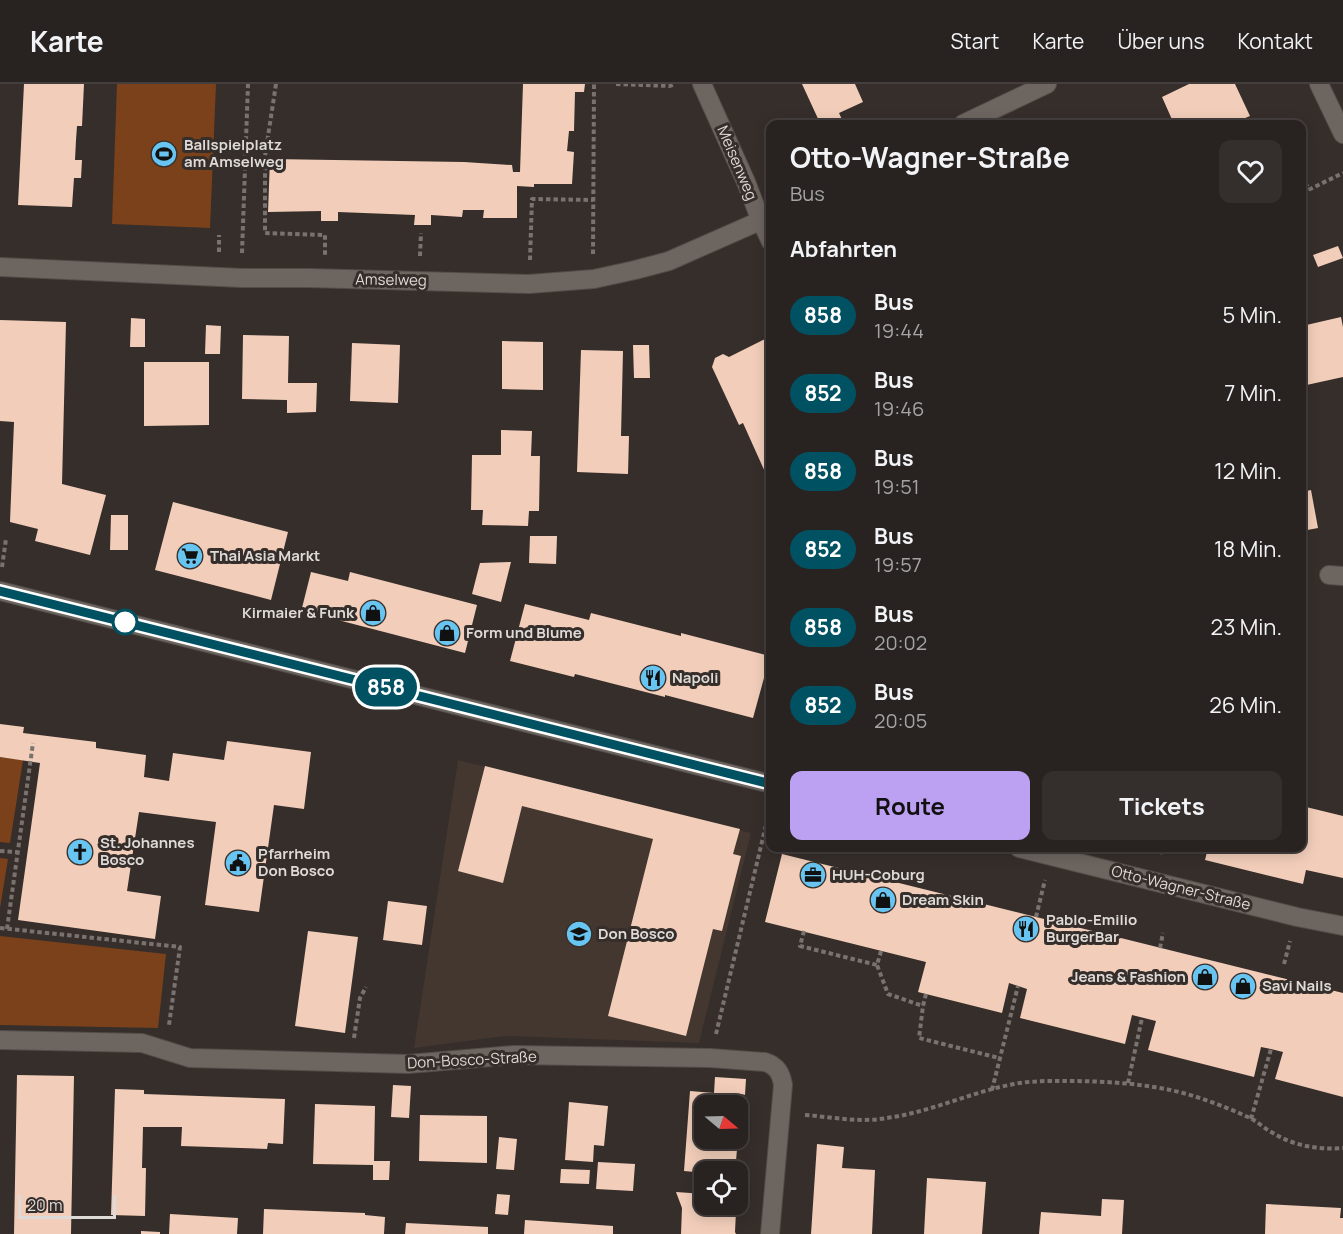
<!DOCTYPE html>
<html lang="de">
<meta charset="utf-8">
<style>
body{margin:0;font-family:Manrope,sans-serif;background:#342f2d;color:#f1f3f6;height:100vh;display:flex;flex-direction:column;font-size:22px;white-space:nowrap}
*{box-sizing:border-box;margin:0}
p{font-size:20px;color:#a5a4a5}
.icon{flex:none;width:33px;height:33px;fill:none;stroke:currentColor;stroke-width:2;stroke-linecap:round;stroke-linejoin:round}
.map{position:relative;flex:1;overflow:hidden}
.drawer{position:absolute;left:766px;top:36px;width:540px;height:732px;display:flex;flex-direction:column;background:#282220;border-radius:12px;box-shadow:0 3px 15px #0003,0 0 0 2px #443f3e}
.drawer>*{flex:none}
.badge{padding:0 12px;border-radius:20px;font-size:21px;line-height:39px}
.needle{width:39px;rotate:109deg}
.controls{position:absolute;left:694px;top:1011px;display:grid;gap:12px}
.controls a{display:grid;place-items:center;width:54px;height:54px;border-radius:12px;background:#282220;box-shadow:0 3px 15px #0003,0 0 0 2px #443f3e;font-size:30px}
.scale{position:absolute;left:18px;bottom:15px;width:98px;box-sizing:border-box;padding-left:6px;border:3px solid #dedad7;border-top:0;font-size:16px;line-height:21px;white-space:nowrap;color:#dedad7;-webkit-text-stroke:4px #362e2a;paint-order:stroke}
.map>.badge{position:absolute;translate:-50% -50%;box-shadow:0 0 0 3px #fff}
h2{padding:0 24px;font-size:22px;line-height:54px}
.round{display:grid;place-items:center;flex:none;width:63px;height:63px;border-radius:12px;background:#342f2d}
.summary{display:flex;align-items:center;justify-content:space-between;height:102px;padding:0 24px}
h1{font-size:28px;font-weight:700;line-height:45px}
.action{display:flex;gap:12px;margin-top:auto;padding:12px 24px}
.action a{flex:1;height:69px;border-radius:12px;background:#bca0f2;color:#111;font-size:24px;font-weight:700;line-height:69px;text-align:center}
.action a+a{background:#342f2d;color:#f1f3f6}
ul{padding:0;list-style:none}
li{display:flex;align-items:center;gap:18px;height:78px;padding:0 24px}
li div{flex:1}
li b{display:block;font-size:22px}
li em{font-style:normal}
li .badge{min-width:66px;font-weight:700;text-align:center}
header{display:flex;align-items:center;gap:36px;box-sizing:border-box;height:84px;padding:0 30px;background:#282220;border-bottom:2px solid #443f3e}
header strong{font-size:28px}
nav{display:flex;gap:33px;margin-inline-start:auto;font-size:21px}
.map>svg:first-child{display:block}
</style>
<header>
<strong>Karte</strong>
<nav><a>Start</a><a>Karte</a><a>Über uns</a><a>Kontakt</a></nav>
</header>
<div class="map">
<svg width="1343" height="1150" viewBox="0 0 1343 1150">
<rect width="100%" height="100%" fill="#362e2a"/>
<!-- built -->
<path fill="#44372f" d="M458,676L751,749L699,959L505,952L414,964Z"/>
<!-- green -->
<path fill="#7b411a" d="M117,0H216L210,144L112,140Z
M0,673L23,676L10,759L0,758Z
M0,774L8,775L0,824Z
M0,852L166,870L158,944L0,941Z"/>
<!-- building -->
<path fill="#f2ceba" d="M24,0H84L82,42H77L76,56L75,76H82L81,94H74L72,123L18,121Z
M523,0H585L584,8H575L574,47H569L567,67L574,68L572,100H534V103L517,102V134H483L484,126H463L462,133L431,131V141H414L415,131L338,128V137H321V127L268,128L270,75L464,78L512,81L513,88H520Z
M802,0H855L863,18L839,29L844,40H816L820,39Z
M1189,0H1235L1250,32L1231,40H1174L1162,13Z
M1338,162L1343,174L1318,183L1313,171Z
M1341,233L1343,243V293L1302,302V242Z
M131,234L145,235V263H130Z
M0,236L66,238L62,400L106,411L90,471L35,457L38,445L10,438L14,338L0,337Z
M206,241L221,242L220,270H205Z
M243,251L289,252L288,299H317L316,328L287,329V316L242,315Z
M771,252V413L765,401L770,399L743,339L739,341L712,283L715,274L723,270L729,273Z
M502,257L543,258V306L502,305Z
M352,259L400,261L398,319L350,317Z
M633,261H649L650,294H634Z
M581,266L623,267L621,352H629L628,390L577,388Z
M144,278H209V341L144,342Z
M501,346L532,347L531,372H540L539,427H529L528,442L482,441L483,426H471L472,371H501Z
M1311,406L1318,444L1302,447V408Z
M173,418L288,448L271,516L155,486Z
M111,431H128V466H110Z
M530,452H557L556,480L529,479Z
M511,478L501,518L472,510L480,479Z
M311,488L348,497L350,488L477,521L465,569L338,536L339,533L302,524Z
M525,520L589,536L591,529L681,552V549L770,572L753,634L665,611V613L575,590L574,593L510,577Z
M0,640L24,643L23,649L96,658V664L146,671L144,693L169,697L173,669L224,676L227,657L311,668L304,725L274,721L259,828L205,821L216,738L139,728L127,807L161,812L155,855L18,836L40,679L0,673Z
M485,682L740,745L733,770L741,772L722,847L713,845L686,952L608,932L653,755L522,722L503,799L458,787Z
M1302,722L1343,732V794L1306,786L1303,800L1205,776L1208,764H1302Z
M782,770L1343,909V1013L1275,995L1283,968L1271,965L1261,963L1254,993L1148,966L1156,937L1132,931L1125,960L1020,934L1027,905L1009,899L1002,929L918,908L926,878L765,838Z
M388,817L427,822L422,861L383,856Z
M308,847L358,853L345,949L295,942Z
M17,991L74,992L71,1150H14Z
M715,993L746,995L745,1011L742,1010L740,1034H738V1022H705V1054H738L735,1088H705V1089L684,1087L690,1007L714,1009Z
M393,1001L411,1002L409,1034L391,1033Z
M115,1005L144,1006V1010L285,1015L283,1060L268,1059L267,1065L181,1062L182,1043H143L142,1084H146L145,1132L111,1131Z
M569,1018L608,1022L604,1062L594,1061L593,1078L565,1076Z
M315,1020L375,1022L374,1077H390L389,1096H373V1081L313,1080Z
M420,1031L487,1032V1079L419,1077Z
M499,1053L517,1055L514,1086L496,1085Z
M817,1060L844,1063L842,1084L875,1086L872,1150H811Z
M598,1078L635,1080L633,1107L596,1105Z
M561,1085L590,1086L589,1100L560,1099Z
M927,1094L986,1098L982,1150H924Z
M676,1108L705,1110V1120H734V1127H736L735,1148L736,1150H681L682,1124Z
M497,1110L510,1111L508,1131L495,1130Z
M1102,1115L1124,1116L1122,1150H1039L1041,1128L1101,1132Z
M1266,1120L1341,1124L1340,1134H1343V1150H1265Z
M264,1125L365,1129V1131L385,1133L384,1150H263Z
M170,1130L238,1134L237,1150H169Z
M525,1136L613,1142V1150H524Z
M406,1139L488,1143V1150H405Z
M141,1147L160,1148V1150H141Z"/>
<g fill="none" stroke-linecap="round" stroke-linejoin="round">
<!-- minor casing -->
<g stroke="#534d4a" stroke-width="20">
<path id="minor" d="M702,0L746,98L761,137L771,158
M1319,0L1343,50
M963,40L1047,0
M0,183L242,194H309L529,200L594,195L635,186L669,177L771,132
M1329,491L1343,492
M0,507L771,700
M1019,764L1297,833L1343,842
M0,956L142,959L190,974L408,980L514,971L710,974L765,978C777,982 781,989 783,1001L770,1150"/>
</g>
<!-- path -->
<path stroke="#79726f" stroke-width="4" stroke-dasharray="4.5 3" stroke-linecap="butt" d="M276,0L265,72V149L325,151V171
M616,0L670,2L675,0
M1302,92L1309,106
M1302,109L1343,89
M219,168V151
M242,169L248,0
M593,170L594,0
M420,172L421,149
M530,176L532,115L593,116
M2,483L6,455
M0,767L17,768
M846,768L847,764
M1160,770L1162,764
M1036,833L1045,796
M0,844L180,863L169,941
M7,845L33,659
M804,847L800,862L877,881
M1160,864L1163,849
M881,867L877,881L888,910L923,922
M1284,880L1290,857
M926,910L923,922L919,954L999,974
M716,950L766,741
M354,954L360,914L366,903
M1128,999L1142,934
M992,1006L1018,902
M805,1031C832,1033 860,1039 887,1034C931,1028 971,1008 1014,1000C1029,997 1045,997 1060,997C1093,997 1126,998 1160,1004C1190,1009 1222,1021 1250,1034C1258,1038 1265,1045 1273,1049C1294,1062 1319,1066 1343,1064
M1251,1035L1271,965"/>
<!-- minor -->
<use href="#minor" stroke="#6d6560" stroke-width="18"/>
</g>
<g fill="none" stroke-linecap="round" stroke-linejoin="round">
<!-- line casing -->
<g stroke="#fff" stroke-width="14">
<path id="line" d="M0,507L771,700"/>
</g>
<!-- line -->
<use href="#line" stroke="#005262" stroke-width="9"/>
</g>
<!-- icons -->
<defs>
<g id="stadium-disc" transform="scale(1.35)"><circle r="9.5" fill="#68c4f0" stroke="#362e2a"/><path d="M0-5a6.5 5 0 1 0 0 10a6.5 5 0 1 0 0-10ZM-3.5-1.8h7v3.6h-7Z" fill="#111"/></g>
<g id="supermarket-disc" transform="scale(1.35)"><circle r="9.5" fill="#68c4f0" stroke="#362e2a"/><path d="M-6-5.5h2.5l.6 2H6L4.5 2H-2.5L-4.4-4H-6ZM-1.5 3.2a1.3 1.3 0 1 0 .1 0ZM3 3.2a1.3 1.3 0 1 0 .1 0Z" fill="#111"/></g>
<g id="shop-disc" transform="scale(1.35)"><circle r="9.5" fill="#68c4f0" stroke="#362e2a"/><path d="M-5-2.5h2.3a2.7 3.5 0 0 1 5.4 0H5L5.5 6h-11ZM-1.5-2.5h3a1.5 2.3 0 0 0-3 0Z" fill="#111"/></g>
<g id="restaurant-disc" transform="scale(1.35)"><circle r="9.5" fill="#68c4f0" stroke="#362e2a"/><path d="M-5-6h1v4h1v-4h1v4h1v-4h1v5L-1.5 .5V6h-2V.5L-5-1ZM5-6V6H3V1.5H1.5Q1.5-4 5-6Z" fill="#111"/></g>
<g id="church-disc" transform="scale(1.35)"><circle r="9.5" fill="#68c4f0" stroke="#362e2a"/><path d="M-1.2-6h2.4v3.5h3.3v2.4h-3.3V6h-2.4V-.1h-3.3v-2.4h3.3Z" fill="#111"/></g>
<g id="civic-disc" transform="scale(1.35)"><circle r="9.5" fill="#68c4f0" stroke="#362e2a"/><path d="M-.6-6.5H3V-4.5H.6V-3L4-1V1h2V6H-6V1h2V-1L-.6-3ZM-1.2 2.5V6h2.4V2.5Z" fill="#111"/></g>
<g id="office-disc" transform="scale(1.35)"><circle r="9.5" fill="#68c4f0" stroke="#362e2a"/><path d="M-6-3h4V-5.5h4V-3h4V5H-6ZM-1-4.5V-3h2v-1.5ZM-6 0V1H6V0Z" fill="#111"/></g>
<g id="school-disc" transform="scale(1.35)"><circle r="9.5" fill="#68c4f0" stroke="#362e2a"/><path d="M0-5L7-2L0 1L-7-2ZM-4 1L0 2.5L4 1V4Q0 6-4 4Z" fill="#111"/></g>
</defs>
<g fill-rule="evenodd">
<use href="#stadium-disc" x="164" y="70"/>
<use href="#supermarket-disc" x="190" y="472"/>
<use href="#shop-disc" x="373" y="529"/>
<use href="#shop-disc" x="447" y="549"/>
<use href="#restaurant-disc" x="653" y="594"/>
<use href="#church-disc" x="80" y="768"/>
<use href="#civic-disc" x="238" y="779"/>
<use href="#office-disc" x="813" y="791"/>
<use href="#shop-disc" x="883" y="816"/>
<use href="#restaurant-disc" x="1026" y="845"/>
<use href="#school-disc" x="579" y="850"/>
<use href="#shop-disc" x="1205" y="893"/>
<use href="#shop-disc" x="1243" y="902"/>
</g>
<!-- markers -->
<circle fill="#fff" stroke="#005262" stroke-width="3" cx="125" cy="538" r="12"/>
<g text-anchor="middle" stroke-width="6" stroke-linejoin="round" paint-order="stroke">
<!-- poi labels -->
<g font-size="15" font-weight="bold" fill="#dedad7" stroke="#362e2a" text-anchor="start">
<text x="184" y="66">Ballspielplatz<tspan x="184" dy="17">am Amselweg</tspan></text>
<text x="210" y="477">Thai Asia Markt</text>
<text x="354" y="534" text-anchor="end">Kirmaier &amp; Funk</text>
<text x="466" y="554">Form und Blume</text>
<text x="672" y="599">Napoli</text>
<text x="100" y="764">St. Johannes<tspan x="100" dy="17">Bosco</tspan></text>
<text x="258" y="775">Pfarrheim<tspan x="258" dy="17">Don Bosco</tspan></text>
<text x="832" y="796">HUH-Coburg</text>
<text x="902" y="821">Dream Skin</text>
<text x="1046" y="841">Pablo-Emilio<tspan x="1046" dy="17">BurgerBar</tspan></text>
<text x="598" y="855">Don Bosco</text>
<text x="1186" y="898" text-anchor="end">Jeans &amp; Fashion</text>
<text x="1262" y="907">Savi Nails</text>
</g>
<!-- street labels -->
<g font-size="15" fill="#dedad7" stroke="#362e2a">
<text transform="translate(737 79) rotate(67)" y="5">Meisenweg</text>
<text transform="translate(391 196) rotate(1)" y="5">Amselweg</text>
<text transform="translate(1181 804) rotate(14)" y="5">Otto-Wagner-Straße</text>
<text transform="translate(472 976) rotate(-3)" y="5">Don-Bosco-Straße</text>
</g>
</g>
</svg>
<div class="controls">
<a><svg class="needle" viewBox="-14 -14 28 28"><path d="M0-13l5 13h-10z" fill="#e53935"/><path d="M0 13l5-13h-10z" fill="#a5a4a5"/></svg></a>
<a><svg class="icon" aria-label="locate" viewBox="0 0 24 24"><circle cx="12" cy="12" r="6"/><path d="M12 2v4M12 18v4M2 12h4M18 12h4"/></svg></a>
</div>
<div class="scale">20 m</div>
<b class="badge" style="left:386px;top:603px;background:#005262;color:#fff">858</b>
<section class="drawer">
<div class="summary"><div><h1>Otto-Wagner-Straße</h1><p>Bus</p></div><a class="round"><svg class="icon" aria-label="heart" viewBox="0 0 24 24"><path d="M12 20l-8-8c-3-5 5-10 8-4 3-6 11-1 8 4z"/></svg></a></div>
<h2>Abfahrten</h2>
<ul>
<li><span class="badge" style="background:#005262;color:#fff">858</span><div><b>Bus</b><p>19:44</p></div><em>5 Min.</em></li>
<li><span class="badge" style="background:#005262;color:#fff">852</span><div><b>Bus</b><p>19:46</p></div><em>7 Min.</em></li>
<li><span class="badge" style="background:#005262;color:#fff">858</span><div><b>Bus</b><p>19:51</p></div><em>12 Min.</em></li>
<li><span class="badge" style="background:#005262;color:#fff">852</span><div><b>Bus</b><p>19:57</p></div><em>18 Min.</em></li>
<li><span class="badge" style="background:#005262;color:#fff">858</span><div><b>Bus</b><p>20:02</p></div><em>23 Min.</em></li>
<li><span class="badge" style="background:#005262;color:#fff">852</span><div><b>Bus</b><p>20:05</p></div><em>26 Min.</em></li>
</ul>
<div class="action"><a>Route</a><a>Tickets</a></div>
</section>
</div>
